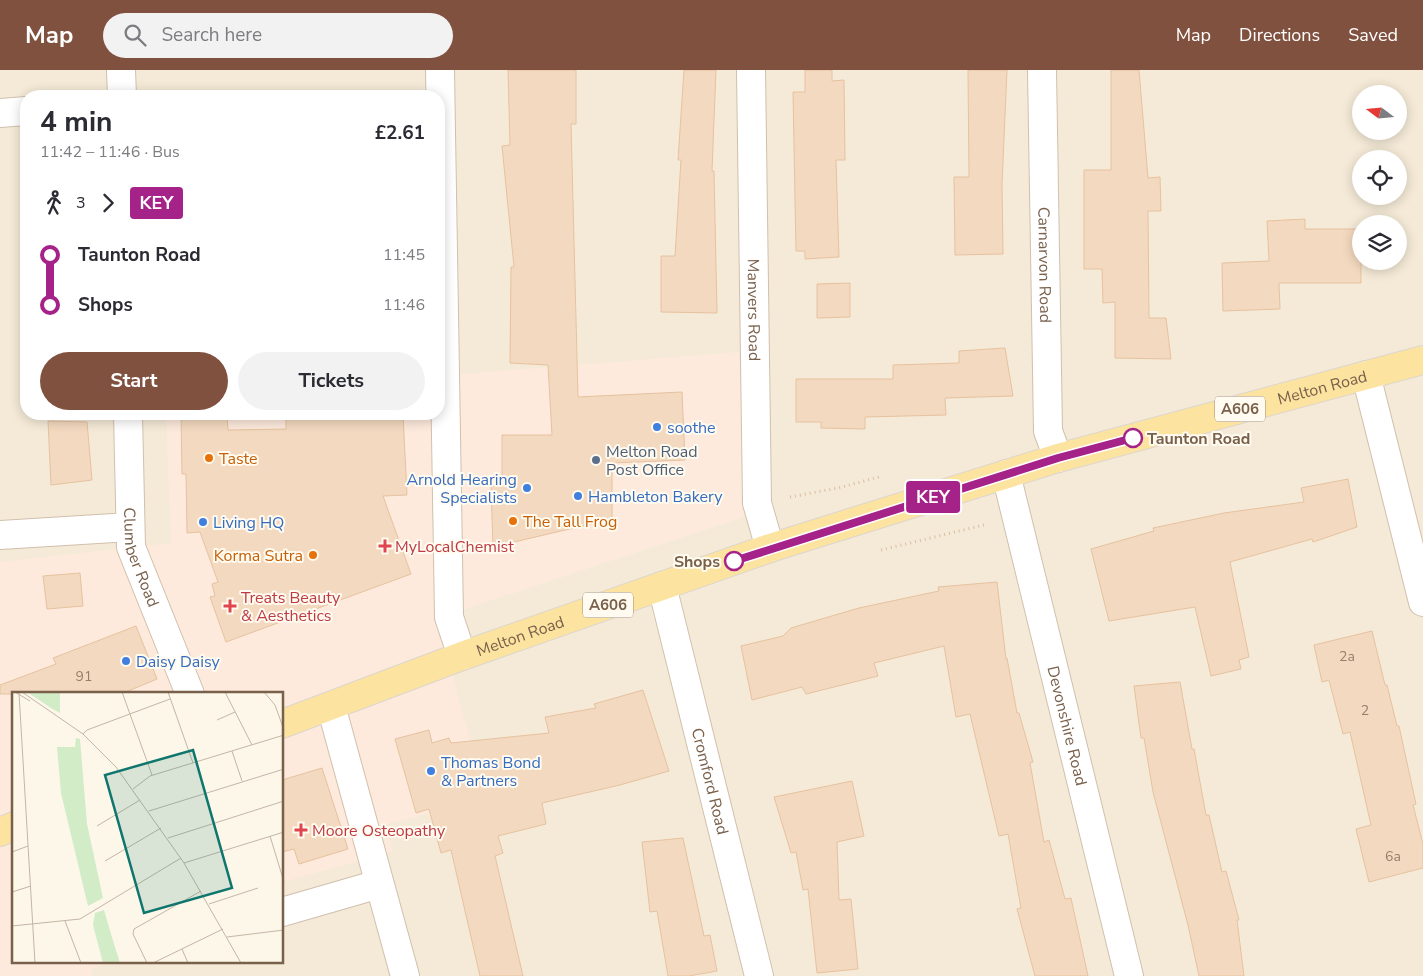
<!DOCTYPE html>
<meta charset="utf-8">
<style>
body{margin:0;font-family:"Nunito Sans",sans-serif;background:#f2f2f3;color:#2b2b33;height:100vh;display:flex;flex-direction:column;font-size:19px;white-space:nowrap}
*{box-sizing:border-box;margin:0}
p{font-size:16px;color:#7c7c81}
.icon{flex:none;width:28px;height:28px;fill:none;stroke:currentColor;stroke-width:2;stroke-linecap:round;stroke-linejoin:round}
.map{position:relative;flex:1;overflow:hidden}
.drawer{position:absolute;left:20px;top:20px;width:425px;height:330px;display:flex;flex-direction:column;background:#fff;border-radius:20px;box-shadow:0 2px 12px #0003}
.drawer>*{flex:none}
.badge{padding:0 10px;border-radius:4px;font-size:18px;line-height:32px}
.needle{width:32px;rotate:286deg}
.buttons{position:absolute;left:1352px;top:15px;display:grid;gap:10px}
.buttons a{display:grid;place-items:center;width:55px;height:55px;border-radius:50%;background:#fff;box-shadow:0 2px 12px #0003;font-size:25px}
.map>.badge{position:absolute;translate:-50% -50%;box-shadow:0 0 0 2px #fff}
.legs{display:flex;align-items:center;gap:8px;height:55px;padding:0 20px;font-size:16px}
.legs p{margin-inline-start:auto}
.head{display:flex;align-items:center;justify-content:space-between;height:85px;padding:0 20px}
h1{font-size:28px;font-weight:700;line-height:38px}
.action{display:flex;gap:10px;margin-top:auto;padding:10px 20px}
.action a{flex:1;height:58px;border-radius:30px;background:#80513e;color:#fff;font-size:20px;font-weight:700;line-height:58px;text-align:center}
.action a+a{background:#f2f2f3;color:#2b2b33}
ul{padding:0 20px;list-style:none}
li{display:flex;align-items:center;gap:18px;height:50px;font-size:19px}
li i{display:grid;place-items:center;width:8px;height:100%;margin:0 6px;background:currentColor}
li i::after{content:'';width:12px;height:12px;margin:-6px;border:4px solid;border-radius:50%;background:#fff}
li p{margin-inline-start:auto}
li:first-child i{background:linear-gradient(#0000 50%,currentColor 0)}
li:last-child i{background:linear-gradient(currentColor 50%,#0000 0)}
header{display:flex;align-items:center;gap:30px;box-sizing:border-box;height:70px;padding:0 25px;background:#80513e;color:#fff}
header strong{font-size:24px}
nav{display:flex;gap:28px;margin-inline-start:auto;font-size:18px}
.search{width:350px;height:45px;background:#f2f2f3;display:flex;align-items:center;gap:12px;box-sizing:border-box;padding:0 18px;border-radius:28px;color:#7c7c81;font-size:19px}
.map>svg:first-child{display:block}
</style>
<header>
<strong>Map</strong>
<div class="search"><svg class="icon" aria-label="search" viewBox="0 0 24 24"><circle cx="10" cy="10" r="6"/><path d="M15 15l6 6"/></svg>Search here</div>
<nav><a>Map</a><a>Directions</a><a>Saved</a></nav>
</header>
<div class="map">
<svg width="1423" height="906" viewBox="0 0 1423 906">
<rect width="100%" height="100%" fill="#fdf7e9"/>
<!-- residential -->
<path fill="#f5ead7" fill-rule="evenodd" d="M0,0H1423V906H0ZM1361,24H1399V61H1361ZM26,26H439V344H26ZM1361,89H1399V126H1361ZM1361,154H1399V191H1361ZM14,624H282V892H14Z"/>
<!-- commercial -->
<path fill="#fdeadc" d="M739,282L747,446L438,548L485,728L384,755L393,781L283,812L282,624H14V892H115L91,898L93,906H0V492L171,473L166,344H439V306Z"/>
<!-- building -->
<path fill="#f3d9bf" stroke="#e6c29f" d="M508,0H576V54H571L578,327L682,322L685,390L612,393V449L493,477L491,416H502V365H552L548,295L510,293L511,197H514L502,76L510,75Z
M684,0H716L712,101H714L717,243L661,242V186H675L681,90H678Z
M805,0H832V11L844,10L845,90H836L839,187L805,189V181H796L793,22H805Z
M968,0H1007L1002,114L1003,184L955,185L954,107H969Z
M1111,0H1139L1148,108L1160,107L1161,141H1148L1149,248H1166L1171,289L1115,288V232L1103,233L1102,199H1084V100H1111Z
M1305,149V159H1361V213H1279L1280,239L1223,241L1222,193L1269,191L1267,151Z
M850,213V247L817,248V214Z
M1005,278L1013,326L945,328L946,345L865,347V359L821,358V352H796V309H893V295L959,293V281Z
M181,344H227L228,360L286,359V344H403L407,425L383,426L411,504L226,572L210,527L215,526L212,514L218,512L200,462L187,463L186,404H182Z
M48,351L87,352L92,410L51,415Z
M1348,409L1357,457L1313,472L1312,469L1230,492L1249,587L1239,590L1241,599L1211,606L1195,537L1109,551L1091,479L1154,461L1153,458L1224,443L1304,432L1301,418Z
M80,503L83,536L47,539L43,506Z
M997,512L1006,589L1007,588L1017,643H1019L1033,692L1030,693L1044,772L1049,770L1065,829L1071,828L1088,906H1035L1017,839L1021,838L1008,764L999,766L970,644L956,647L944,576L874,593L878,606L806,624L802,617L752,630L741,576L783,566L791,558L859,538L939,521L938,517Z
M136,556L157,609L121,624H0V615L56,594L53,588Z
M1372,561L1385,615H1387L1397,656H1399L1416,734L1413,735L1423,774V798L1369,812L1356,759L1371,755L1350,662L1343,664L1329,610L1322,612L1314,575Z
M1180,612L1192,679H1194L1206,745H1209L1222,802L1226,801L1239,850H1237L1244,906H1199L1188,855L1153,722L1144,668H1141L1134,616Z
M643,620L669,701L620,715L542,733L546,754L498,766L503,783L495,786L523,906H480L451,780L441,783L429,739L416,743L395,669L429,660L432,673L449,668L451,673L549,663L545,647L596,638L594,634Z
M322,698L348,779L299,794L294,779L282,782V710Z
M852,711L864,766L837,772L839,830L851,829L858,899L817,903L808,819L803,820L796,782L791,783L774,727Z
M683,768L704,866L710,865L717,901L689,906H668L657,841L650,842L642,772Z"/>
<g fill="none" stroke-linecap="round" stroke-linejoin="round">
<!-- minor casing -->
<g stroke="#d0c0ad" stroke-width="30">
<g id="minor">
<path d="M121,0L122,26"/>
<path d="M440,0L449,547L462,586"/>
<path id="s1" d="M751,0L757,433L770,478"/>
<path id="s2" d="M1042,0L1048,361L1058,388"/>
<path d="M0,43L26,41"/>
<path d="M1366,305L1423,532"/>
<path id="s3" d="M128,344L131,477L190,624"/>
<path id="s4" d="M1006,404L1129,906"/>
<path d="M0,465L130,457"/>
<path id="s5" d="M662,516L759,906"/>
<path d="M331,636L405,906"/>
<path d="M282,842L379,814"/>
</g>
</g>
<!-- major casing -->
<g stroke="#dcd6d0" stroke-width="30">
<g id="major">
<path id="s6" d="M282,654L462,586L770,478L1058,388L1423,290"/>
<path d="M0,762L14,756"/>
</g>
</g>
<!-- path -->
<path stroke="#d9bda2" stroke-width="3" stroke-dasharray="1 4" stroke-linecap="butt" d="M790,427L838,418L879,407
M881,480L984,455"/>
<!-- minor -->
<use href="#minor" stroke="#fff" stroke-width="28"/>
<!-- major -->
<use href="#major" stroke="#fce3a0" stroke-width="28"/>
</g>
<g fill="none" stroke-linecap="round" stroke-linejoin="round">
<!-- line-1 casing -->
<g stroke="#fff" stroke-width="11">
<path id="line-1" d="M734,491L1058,388L1133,368"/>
</g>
<!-- line-1 -->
<use href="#line-1" stroke="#a52289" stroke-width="8"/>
</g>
<!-- markers -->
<g fill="#3f7fe0" stroke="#fffbf0" stroke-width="2">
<circle cx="657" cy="357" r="5"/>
<circle cx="527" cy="418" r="5"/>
<circle cx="578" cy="426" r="5"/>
<circle cx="203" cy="452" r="5"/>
<circle cx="126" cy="591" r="5"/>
<circle cx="431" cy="701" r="5"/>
</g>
<g fill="#fff" stroke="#a52289" stroke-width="2.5">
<circle cx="1133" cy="368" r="9"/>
<circle cx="734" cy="491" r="9"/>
</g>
<g fill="#e8710a" stroke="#fffbf0" stroke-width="2">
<circle cx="209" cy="388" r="5"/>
<circle cx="513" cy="451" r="5"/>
<circle cx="313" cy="485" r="5"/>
</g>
<circle fill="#5c6f8a" stroke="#fffbf0" stroke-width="2" cx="596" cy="390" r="5"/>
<g fill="#e0444e" stroke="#fffbf0" stroke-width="2">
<path d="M382.5 468.5h5v5h5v5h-5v5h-5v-5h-5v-5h5z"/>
<path d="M227.5 528.5h5v5h5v5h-5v5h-5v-5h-5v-5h5z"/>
<path d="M298.5 752.5h5v5h5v5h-5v5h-5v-5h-5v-5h5z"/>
</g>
<g text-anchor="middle" stroke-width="4" stroke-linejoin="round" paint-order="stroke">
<!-- number labels -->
<g font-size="14" fill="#987e68">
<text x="1347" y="591">2a</text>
<text x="84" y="611">91</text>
<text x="1365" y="645">2</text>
<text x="1393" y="791">6a</text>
</g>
<!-- shield labels -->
<g fill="#fffbf0" stroke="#a18e7c" stroke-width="1">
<rect x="1215" y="326.5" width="50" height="25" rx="4"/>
<rect x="583" y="522.5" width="50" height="25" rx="4"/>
</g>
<g font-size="15" font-weight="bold" fill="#79604b">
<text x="1240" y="344">A606</text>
<text x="608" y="540">A606</text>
</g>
<!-- street labels -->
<g font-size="16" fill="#79604b" stroke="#fffbf0">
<text dy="6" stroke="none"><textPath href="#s2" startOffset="195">Carnarvon Road</textPath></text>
<text dy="6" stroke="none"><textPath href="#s1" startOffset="240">Manvers Road</textPath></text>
<text dy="6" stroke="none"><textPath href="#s6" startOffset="1094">Melton Road</textPath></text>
<text dy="6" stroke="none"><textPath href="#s3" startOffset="145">Clumber Road</textPath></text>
<text dy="6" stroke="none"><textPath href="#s6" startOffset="254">Melton Road</textPath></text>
<text dy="6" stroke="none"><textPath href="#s4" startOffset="259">Devonshire Road</textPath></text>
<text dy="6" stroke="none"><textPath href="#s5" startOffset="201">Cromford Road</textPath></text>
</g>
<!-- shop labels -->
<g font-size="16" fill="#366cbe" stroke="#fffbf0" text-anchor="start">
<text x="667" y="363">soothe</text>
<text x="517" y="415" text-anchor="end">Arnold Hearing<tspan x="517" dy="18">Specialists</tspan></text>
<text x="588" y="432">Hambleton Bakery</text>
<text x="213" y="458">Living HQ</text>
<text x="136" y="597">Daisy Daisy</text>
<text x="441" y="698">Thomas Bond<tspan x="441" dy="18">&amp; Partners</tspan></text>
</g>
<!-- stop labels -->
<g font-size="16" font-weight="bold" fill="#79604b" stroke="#fffbf0" text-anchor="start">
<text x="1147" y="374">Taunton Road</text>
<text x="720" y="497" text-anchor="end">Shops</text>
</g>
<!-- service labels -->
<g font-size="16" fill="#4e5e75" stroke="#fffbf0" text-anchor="start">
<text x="606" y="387">Melton Road<tspan x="606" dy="18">Post Office</tspan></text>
</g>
<!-- food labels -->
<g font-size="16" fill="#c56008" stroke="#fffbf0" text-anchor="start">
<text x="219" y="394">Taste</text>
<text x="523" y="457">The Tall Frog</text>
<text x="303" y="491" text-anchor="end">Korma Sutra</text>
</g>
<!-- health labels -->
<g font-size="16" fill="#be3a42" stroke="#fffbf0" text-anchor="start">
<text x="395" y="482">MyLocalChemist</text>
<text x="241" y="533">Treats Beauty<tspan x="241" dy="18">&amp; Aesthetics</tspan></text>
<text x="312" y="766">Moore Osteopathy</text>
</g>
</g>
<!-- overview -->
<g transform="translate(12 622)">
<rect width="271" height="271" fill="#fdf7e9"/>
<path d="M15,0H48V21L39,16ZM64,46L68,47L75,132L91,206L76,214L49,101L45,55H63ZM92,218L102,252L108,271H91L81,233L83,221Z" fill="#d1ecc6"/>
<path fill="none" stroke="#c4b6a5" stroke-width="1" d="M3,0L18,9M10,0L71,42L104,75L172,171L229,271M110,0L140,83M156,0L181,71M213,0L240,53M252,0L263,13L272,38M7,1L23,271M205,28L223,20M71,42L75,38L158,7M220,59L230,89M121,97L138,84L272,43M137,119L272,77M85,134L128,108M258,144L272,190M156,146L272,109M0,160L16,154M93,169L149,136M172,171L272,140M0,200L19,194M197,212L246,196M53,229L69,271M0,234L68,227L169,166M215,245L272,238M170,257L176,271M135,271L121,242L122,237L189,199M141,271L211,237"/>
<path fill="#0f766e" fill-opacity="0.15" stroke="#0f766e" stroke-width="2.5" d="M181,58L220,196L132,221L93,83Z"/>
<rect width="271" height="271" fill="none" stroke="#79604b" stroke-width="2.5"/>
</g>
</svg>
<div class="buttons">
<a><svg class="needle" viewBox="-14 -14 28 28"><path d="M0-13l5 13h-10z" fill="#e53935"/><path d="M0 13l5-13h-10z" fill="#7c7c81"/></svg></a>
<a><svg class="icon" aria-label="locate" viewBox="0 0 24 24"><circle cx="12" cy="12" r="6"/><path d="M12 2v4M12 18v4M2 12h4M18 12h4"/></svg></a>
<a><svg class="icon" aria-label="layers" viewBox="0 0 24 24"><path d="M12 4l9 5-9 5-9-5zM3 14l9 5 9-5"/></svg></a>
</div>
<b class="badge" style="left:933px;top:427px;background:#a52289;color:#fff">KEY</b>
<section class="drawer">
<div class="head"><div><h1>4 min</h1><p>11:42 – 11:46 · Bus</p></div><b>£2.61</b></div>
<div class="legs"><svg class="icon" aria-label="walk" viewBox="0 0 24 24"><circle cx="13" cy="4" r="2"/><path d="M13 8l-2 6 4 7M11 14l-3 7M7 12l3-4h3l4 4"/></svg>3<svg class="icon" aria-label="forward" viewBox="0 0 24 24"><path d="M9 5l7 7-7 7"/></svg><b class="badge" style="background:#a52289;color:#fff">KEY</b></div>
<ul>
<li><i style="color:#a52289"></i><b>Taunton Road</b><p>11:45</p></li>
<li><i style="color:#a52289"></i><b>Shops</b><p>11:46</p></li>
</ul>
<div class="action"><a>Start</a><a>Tickets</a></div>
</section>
</div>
